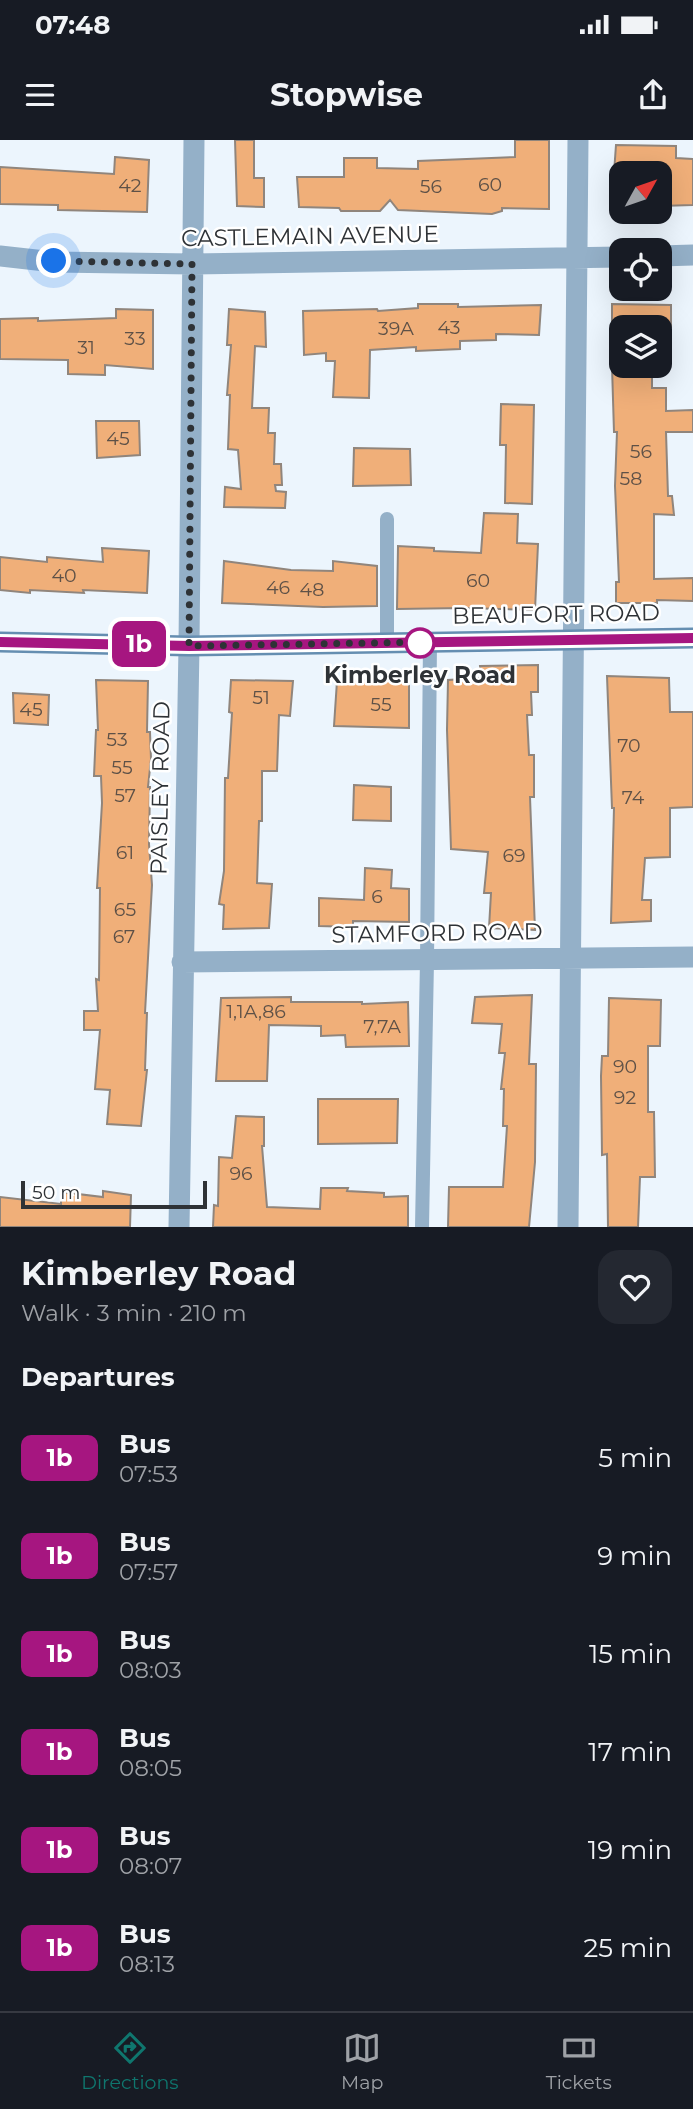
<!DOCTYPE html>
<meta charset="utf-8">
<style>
body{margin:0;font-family:Montserrat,sans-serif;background:#242831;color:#f1f3f6;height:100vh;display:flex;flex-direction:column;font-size:26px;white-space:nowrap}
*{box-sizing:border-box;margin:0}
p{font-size:23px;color:#9ea1a6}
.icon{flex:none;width:38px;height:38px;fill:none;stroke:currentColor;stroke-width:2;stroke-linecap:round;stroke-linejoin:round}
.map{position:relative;height:1087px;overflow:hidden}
.side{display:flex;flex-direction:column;background:#171b24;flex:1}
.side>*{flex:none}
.badge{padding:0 14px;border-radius:10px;font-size:24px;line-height:46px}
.needle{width:46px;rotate:50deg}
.tools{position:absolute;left:609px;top:21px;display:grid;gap:14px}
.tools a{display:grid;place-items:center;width:63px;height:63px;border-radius:14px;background:#171b24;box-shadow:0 7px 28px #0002;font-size:35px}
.scale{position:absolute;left:21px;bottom:18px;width:186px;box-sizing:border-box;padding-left:7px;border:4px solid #2e3236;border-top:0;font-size:19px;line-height:24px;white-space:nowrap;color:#2e3236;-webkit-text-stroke:5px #fff;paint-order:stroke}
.you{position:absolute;width:35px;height:35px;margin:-18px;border:5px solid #fff;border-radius:50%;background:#1a73e8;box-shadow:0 0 0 10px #1a73e833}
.map>.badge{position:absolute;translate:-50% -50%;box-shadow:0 0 0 4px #fff}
h2{padding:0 21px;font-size:26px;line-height:63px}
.round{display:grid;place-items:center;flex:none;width:74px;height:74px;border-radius:21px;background:#242831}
.summary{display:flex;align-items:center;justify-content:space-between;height:119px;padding:0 21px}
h1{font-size:33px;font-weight:700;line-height:52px}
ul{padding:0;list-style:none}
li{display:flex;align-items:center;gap:21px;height:98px;padding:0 21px}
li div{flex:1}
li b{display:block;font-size:26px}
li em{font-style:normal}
li .badge{min-width:77px;font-weight:700;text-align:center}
.status{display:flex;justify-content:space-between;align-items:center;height:49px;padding:0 35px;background:#171b24;direction:ltr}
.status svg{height:19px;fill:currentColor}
header{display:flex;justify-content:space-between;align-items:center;height:91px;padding:0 21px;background:#171b24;font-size:32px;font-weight:700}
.tab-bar{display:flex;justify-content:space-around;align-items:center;height:98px;border-top:2px solid #363941;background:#171b24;font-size:19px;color:#9ea1a6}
.tab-bar a{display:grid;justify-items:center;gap:4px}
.tab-bar .on{color:#0f766e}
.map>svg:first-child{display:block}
</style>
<div class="status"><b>07:48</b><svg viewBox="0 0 49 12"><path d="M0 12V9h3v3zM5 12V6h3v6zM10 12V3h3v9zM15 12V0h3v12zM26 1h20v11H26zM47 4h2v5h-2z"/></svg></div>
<header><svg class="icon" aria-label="menu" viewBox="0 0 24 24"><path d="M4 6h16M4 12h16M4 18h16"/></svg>Stopwise<svg class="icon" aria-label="share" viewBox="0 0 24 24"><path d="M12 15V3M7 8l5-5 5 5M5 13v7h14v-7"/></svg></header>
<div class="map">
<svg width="693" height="1087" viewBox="0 0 693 1087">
<rect width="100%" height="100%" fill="#ecf5fd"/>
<!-- building -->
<path fill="#f0af79" stroke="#90857c" stroke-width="2" d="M235,0H254V38H264V67L237,66Z
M515,0H549V69L502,68V71L492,74L398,70L390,60L380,71H341L339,68L299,67L297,37H344V18H377V28L418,29V21L515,17Z
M616,5L676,6V18L693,19V65L660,66V33H614Z
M115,17L149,20L147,72L58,70V65L0,64V27L114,34Z
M418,164H458V167L541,165L539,195L496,194V200L460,201V209L416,211V207L370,210L369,258L333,257L335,221H326V213L304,215L303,171L377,169L378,171L418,168Z
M612,164L671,165V187H612Z
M116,169L153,170V229L105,225V235L68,234V220L0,219V179L38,178V181L116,178Z
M229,169L265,172L266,207L255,206L252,268H269L268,293H275L274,324H281L282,345H275L276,351L286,352L285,368L224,367L225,347L241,349L238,310L228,309L230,255H227L231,205H227Z
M612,226H652V248H666V271L693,270V292H666L668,356H672L674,375L654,374V439L693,438V461L657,460V463H616V442H619L615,346L617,292H614Z
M501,264L534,265L532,364L505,363L506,305H500Z
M96,281H139L140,315L97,318Z
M354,308L410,309L411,345L353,346Z
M484,373L518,374L517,403L538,404L535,470L465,468L397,469L398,406L434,408V411L481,413Z
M102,408L149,411L147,453L83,450L84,453L30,450V453L0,450V417L47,422V417L103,422Z
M224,421L291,430L333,431V421L377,426V466L323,467L222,463Z
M538,525V552H531L532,575H527L529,615H534V657H530L535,790L489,788L491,753H484L488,712L451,709L447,590L448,540L481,538L480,526Z
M607,536L669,538L670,572H693V667L670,668V717L645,718L642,760H651V781L611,783L614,668H612Z
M96,540L148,541L147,592H150L151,619L148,647H150L149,704L152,745L145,873H147L145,930H147L141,986L107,984L110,950L95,949L100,890H84V871H98L96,839L99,840L100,748H97L102,663L101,636H94L96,590H98Z
M231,540L293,541L290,576L279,575L277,631H262V681H259L257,743L272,744L269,788L223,789L224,765L219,764L224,731L225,638H228L232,573L229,572Z
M389,540L409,541V588L334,586L337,541Z
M13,553L49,555L48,585L14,583Z
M354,645L391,647V681L353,680Z
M365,728L392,730L391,748L409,749V782L353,781V787L319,786V758L364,760Z
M532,855L529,924H536L535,1022L529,1087H448L449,1047H503L507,986H503L504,949H501L505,913H499L502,884L472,883L475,857Z
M291,857V862H362V864L408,862L409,906L346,907L345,895L321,896V886L269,885L267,941H216L221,858Z
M609,858L661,860L660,906H648V972H654L655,1037H640L638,1087H608L607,1014L602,1015L601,936L602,916H608Z
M318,959H398L397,1003L318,1004Z
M236,976L264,977V1006H262L267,1067L320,1069L321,1048H348L347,1051L384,1053V1057L408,1056V1087H213L214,1065L218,1066L219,1017L232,1018Z
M103,1051L131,1055L130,1087H0V1057L61,1064V1052L103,1057Z"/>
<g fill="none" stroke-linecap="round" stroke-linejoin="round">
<!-- lane -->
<path stroke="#94b0c8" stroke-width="14" d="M387,503V379
M422,1087L427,821L430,502"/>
<!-- street -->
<path stroke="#94b0c8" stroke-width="21" d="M0,116L54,122L193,124L621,117
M660,116L693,115
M182,822L693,817
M179,1087L189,506L194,0
M568,1087L578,0"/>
<!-- secondary -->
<path stroke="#658eb1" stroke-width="21" d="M0,502L189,506L693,498"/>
</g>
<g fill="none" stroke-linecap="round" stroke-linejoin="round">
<!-- line casing -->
<g stroke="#fff" stroke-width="16">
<path id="line" d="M0,502L189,506L693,498"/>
</g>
<!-- line -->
<use href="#line" stroke="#a61680" stroke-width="10"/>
<!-- walk -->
<path stroke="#2e3236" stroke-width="7" stroke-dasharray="0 12.6" d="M54,121L192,124L189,506L430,502L420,503"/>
</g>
<!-- markers -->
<circle fill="#fff" stroke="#a61680" stroke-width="3.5" cx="420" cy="503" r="14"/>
<g text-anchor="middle" stroke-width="5" stroke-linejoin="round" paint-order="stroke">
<!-- number labels -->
<g font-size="19" fill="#5e5147">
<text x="490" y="51">60</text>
<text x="130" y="52">42</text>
<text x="431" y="53">56</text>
<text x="449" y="194">43</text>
<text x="396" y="195">39A</text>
<text x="135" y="205">33</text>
<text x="86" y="214">31</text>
<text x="118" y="305">45</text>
<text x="641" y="318">56</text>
<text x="631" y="345">58</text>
<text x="64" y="442">40</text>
<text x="478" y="447">60</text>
<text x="278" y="454">46</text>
<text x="312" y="456">48</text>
<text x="261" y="564">51</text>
<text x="381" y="571">55</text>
<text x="31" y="576">45</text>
<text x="117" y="606">53</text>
<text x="629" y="612">70</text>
<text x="122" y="634">55</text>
<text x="125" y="662">57</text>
<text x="633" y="664">74</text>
<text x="125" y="719">61</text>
<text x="514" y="722">69</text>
<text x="377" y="763">6</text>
<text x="125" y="776">65</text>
<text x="124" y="803">67</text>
<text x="256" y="878">1,1A,86</text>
<text x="382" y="893">7,7A</text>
<text x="625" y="933">90</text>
<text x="625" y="964">92</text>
<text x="241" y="1040">96</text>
</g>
<!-- street labels -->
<g font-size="23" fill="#2e3236" stroke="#fff">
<text transform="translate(310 96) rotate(-1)" y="8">CASTLEMAIN AVENUE</text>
<text transform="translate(556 474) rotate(-1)" y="8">BEAUFORT ROAD</text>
<text transform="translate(160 648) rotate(-89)" y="8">PAISLEY ROAD</text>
<text transform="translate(437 793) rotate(-1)" y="8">STAMFORD ROAD</text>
</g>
<!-- stop labels -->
<g font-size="23" font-weight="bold" fill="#2e3236" stroke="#fff">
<text x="420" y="543">Kimberley Road</text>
</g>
</g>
</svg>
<div class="tools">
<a><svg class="needle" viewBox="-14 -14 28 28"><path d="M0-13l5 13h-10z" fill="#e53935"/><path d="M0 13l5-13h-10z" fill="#9ea1a6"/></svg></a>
<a><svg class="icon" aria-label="locate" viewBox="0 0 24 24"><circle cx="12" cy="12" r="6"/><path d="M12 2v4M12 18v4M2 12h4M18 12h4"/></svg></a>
<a><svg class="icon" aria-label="layers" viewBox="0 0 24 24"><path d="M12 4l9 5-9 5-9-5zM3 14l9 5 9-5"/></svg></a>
</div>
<div class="scale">50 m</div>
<div class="you" style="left:54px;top:121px"></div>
<b class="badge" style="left:139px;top:504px;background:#a61680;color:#fff">1b</b>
</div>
<section class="side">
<div class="summary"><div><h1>Kimberley Road</h1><p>Walk · 3 min · 210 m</p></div><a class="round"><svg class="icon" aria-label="heart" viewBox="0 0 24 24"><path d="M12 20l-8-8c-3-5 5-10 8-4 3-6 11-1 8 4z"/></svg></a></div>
<h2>Departures</h2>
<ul>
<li><span class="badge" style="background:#a61680;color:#fff">1b</span><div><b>Bus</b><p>07:53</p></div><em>5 min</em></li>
<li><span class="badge" style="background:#a61680;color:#fff">1b</span><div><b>Bus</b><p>07:57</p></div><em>9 min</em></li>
<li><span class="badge" style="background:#a61680;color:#fff">1b</span><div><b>Bus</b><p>08:03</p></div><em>15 min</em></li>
<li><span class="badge" style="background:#a61680;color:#fff">1b</span><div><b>Bus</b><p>08:05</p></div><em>17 min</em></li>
<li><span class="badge" style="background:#a61680;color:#fff">1b</span><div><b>Bus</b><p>08:07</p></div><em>19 min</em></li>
<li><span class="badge" style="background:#a61680;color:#fff">1b</span><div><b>Bus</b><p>08:13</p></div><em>25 min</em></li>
</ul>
</section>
<nav class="tab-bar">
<a class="on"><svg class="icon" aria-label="directions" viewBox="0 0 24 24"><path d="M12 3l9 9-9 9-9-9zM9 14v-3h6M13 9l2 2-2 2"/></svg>Directions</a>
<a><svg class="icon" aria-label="map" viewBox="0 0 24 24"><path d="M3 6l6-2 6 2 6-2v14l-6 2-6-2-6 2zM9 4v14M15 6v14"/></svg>Map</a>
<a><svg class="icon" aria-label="tickets" viewBox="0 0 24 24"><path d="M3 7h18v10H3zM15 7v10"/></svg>Tickets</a>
</nav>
